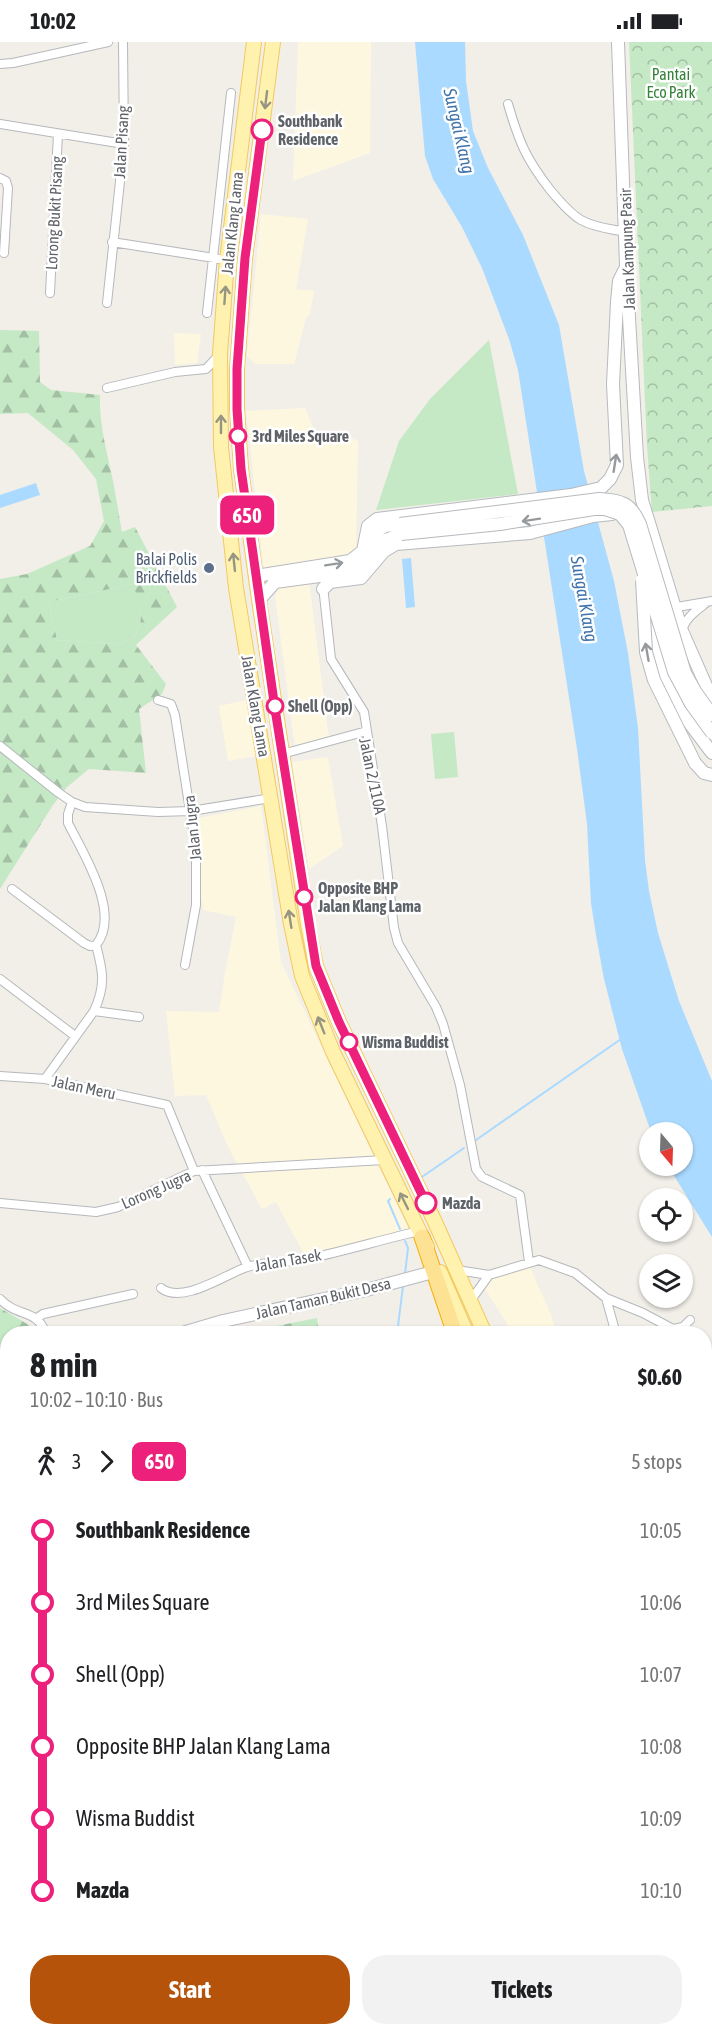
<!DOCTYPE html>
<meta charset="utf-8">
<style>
body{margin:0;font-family:"Asap Condensed",sans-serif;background:#f2f2f2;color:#202124;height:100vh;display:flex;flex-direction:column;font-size:22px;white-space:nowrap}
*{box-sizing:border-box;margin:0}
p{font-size:20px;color:#757577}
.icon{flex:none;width:33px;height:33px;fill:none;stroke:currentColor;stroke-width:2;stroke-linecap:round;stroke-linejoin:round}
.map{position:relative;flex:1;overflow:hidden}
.sheet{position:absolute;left:0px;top:1284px;width:712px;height:710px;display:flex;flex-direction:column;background:#fff;border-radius:24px 24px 0 0;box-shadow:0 2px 4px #0004}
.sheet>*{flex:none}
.badge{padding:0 12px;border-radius:9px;font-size:21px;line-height:39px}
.needle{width:39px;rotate:161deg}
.tools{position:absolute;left:639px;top:1080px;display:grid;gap:12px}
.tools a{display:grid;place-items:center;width:54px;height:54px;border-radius:50%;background:#fff;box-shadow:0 2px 4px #0004;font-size:30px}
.map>.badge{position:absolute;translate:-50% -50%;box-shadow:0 0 0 3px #fff}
.legs{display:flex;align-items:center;gap:9px;height:66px;padding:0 30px;font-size:20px}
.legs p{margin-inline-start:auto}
.headline{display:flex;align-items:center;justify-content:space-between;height:102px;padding:0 30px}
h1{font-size:33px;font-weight:700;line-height:45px}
.action{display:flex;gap:12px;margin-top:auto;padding:12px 30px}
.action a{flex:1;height:69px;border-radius:24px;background:#b45309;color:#fff;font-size:24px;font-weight:700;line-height:69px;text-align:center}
.action a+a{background:#f2f2f2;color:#202124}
ul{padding:0 30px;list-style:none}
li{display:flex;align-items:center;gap:21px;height:72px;font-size:22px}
li i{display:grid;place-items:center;width:9px;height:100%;margin:0 8px;background:currentColor}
li i::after{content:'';width:15px;height:15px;margin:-8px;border:4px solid;border-radius:50%;background:#fff}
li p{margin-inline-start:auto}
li:first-child i{background:linear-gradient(#0000 50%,currentColor 0)}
li:last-child i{background:linear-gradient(currentColor 50%,#0000 0)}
.status{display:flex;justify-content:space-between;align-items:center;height:42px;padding:0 30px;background:#fff;direction:ltr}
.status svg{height:16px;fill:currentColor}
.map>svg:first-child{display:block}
</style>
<div class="status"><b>10:02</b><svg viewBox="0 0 49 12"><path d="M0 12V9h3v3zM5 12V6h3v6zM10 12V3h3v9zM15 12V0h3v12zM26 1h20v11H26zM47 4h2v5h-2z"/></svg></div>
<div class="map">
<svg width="712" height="1993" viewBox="0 0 712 1993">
<defs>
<pattern id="forest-firs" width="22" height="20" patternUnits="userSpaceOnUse" patternTransform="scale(1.5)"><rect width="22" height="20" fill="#c5e8c5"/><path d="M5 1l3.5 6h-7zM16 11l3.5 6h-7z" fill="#a3c0a4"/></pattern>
<pattern id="park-crowns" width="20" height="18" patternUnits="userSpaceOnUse" patternTransform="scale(1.5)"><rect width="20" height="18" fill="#c5e8c5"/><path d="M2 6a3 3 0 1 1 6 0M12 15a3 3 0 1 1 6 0" fill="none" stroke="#a3c0a4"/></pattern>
</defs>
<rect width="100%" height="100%" fill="#f1efe8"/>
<!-- commercial -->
<path fill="#fef7e0" d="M298,0H371L370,111L293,139Z
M261,172L308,177L296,247L314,249L310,273L306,276L294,322H255L247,314Z
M174,291L201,292L197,321L175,323Z
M305,366L317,395L321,391L354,397L358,400L356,509L348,515L264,529L246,369Z
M309,540L329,697L295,706L275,554L278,547L282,544Z
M246,658L257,714L228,719L219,664Z
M328,715L343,804L309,827L292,720Z
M261,764L281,920L409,1188L305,1214L276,1160L262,1167L229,1107L206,1053L175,1054L166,969L219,970L225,931L236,875L203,868L189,778Z
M529,1223L551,1273L557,1291H510L506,1280L484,1245L491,1235Z"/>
<!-- grass -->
<path fill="#c5e8c5" d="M489,298L518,452L376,468L399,399L430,357Z
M133,542C140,564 146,574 134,596L120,602L57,598L49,560Z
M454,690L458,735L435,737L431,692Z"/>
<!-- forest -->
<path fill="url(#forest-firs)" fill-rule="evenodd" d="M0,288L39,289L40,340L51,348L100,353C99,385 108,413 114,444C117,460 119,475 122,490L135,485L177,565L136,603L166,642L162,652L139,667L146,731L89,727L67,745L53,763L0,847V537L27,532L90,504L104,479L96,437L73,408L28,371L0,372ZM133,542C140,565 146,574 134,596L120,602L57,598L49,560Z
M0,1266L29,1283L33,1291L8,1292L7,1333L0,1335Z
M317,1276L319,1291L293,1289V1291H242Z
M7,1491H8L7,1626L0,1621L3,1493Z"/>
<!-- park -->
<path fill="url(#park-crowns)" d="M629,0H712V464L652,470L647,404Z"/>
<!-- water -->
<path fill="#aadaff" d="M415,0H465L466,39L473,89L488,126L523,193L559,283L584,429L614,539L628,611L638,686L645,818L649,849L658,891L679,959L712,1039V1195L668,1124H682V1090H651L622,1007L604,937L596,893L591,861L587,782L577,707L518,328L509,297L482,226L462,185L433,137L425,114Z
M36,441L40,453L0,466V453Z
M411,516L415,565L406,566L402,517Z"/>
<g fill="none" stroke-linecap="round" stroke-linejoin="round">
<!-- stream -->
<path stroke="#aadaff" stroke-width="2" d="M476,1098L621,997
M419,1137L464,1106
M390,1157L388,1159L400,1187
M405,1232L408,1206L405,1199
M397,1292L403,1244
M0,1625L8,1624"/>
<!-- street casing -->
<g stroke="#b5b8bc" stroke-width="10">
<path id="street" d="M0,22L13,21L108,0
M508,62C519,100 526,117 551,149C560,159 569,171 581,178C595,186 612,187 626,190
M0,82L124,102
M0,136L6,139L8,146L4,211
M112,200L227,218
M50,251L58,92
M107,261L124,102L123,0
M207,271L231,51
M107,346L175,330L206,327L220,312
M323,544L331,617L364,670L367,689
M671,566L712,559
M682,589C685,576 696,569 706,561
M158,658L171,662L175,673L196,807V863L185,923
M0,704L59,751L72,760L85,765L158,770L191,769L271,756
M282,712L367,689L382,784L394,886L398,901L436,965L443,982L460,1043L476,1127L482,1135L520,1153L529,1220
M72,760L68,772V781C83,811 122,872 96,903
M12,847L84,901L90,904L96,903
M0,937L75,994
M94,969L139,975
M0,1034L45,1037L167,1063L194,1129
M45,1037L94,969C106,943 103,929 96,903
M202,1128L248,1225
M0,1161L96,1170L118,1165L194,1129L384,1118
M457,1228L489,1233L539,1218L575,1231L606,1256L643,1271L673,1287L683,1285L690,1278
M161,1246C182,1263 226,1232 247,1225C266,1219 287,1221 307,1217C344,1209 381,1198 419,1189
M606,1256L616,1292
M0,1257C18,1276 37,1266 46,1292
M471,1258L489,1233
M37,1276L43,1272L133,1252
M705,1396L712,1405
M0,1402L8,1400
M705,1417L712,1416
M0,1459L8,1457
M705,1498L712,1496
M1,1633L8,1634
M705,1647H708
M0,1688H8
M705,1721L712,1720
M0,1829L8,1830
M0,1869L8,1866
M0,1951L8,1948
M77,1986V1993
M192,1986V1993
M280,1986L283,1993
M341,1986L343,1993"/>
</g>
<!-- secondary casing -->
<g stroke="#b6babf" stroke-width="14">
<path id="secondary" d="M618,0L626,223L637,415L642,458L682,589L712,657
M363,509L368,484L377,477L571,453L601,446L610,437L617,423L613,342L617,260L619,239L625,227
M256,534L350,519L363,509L376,490L385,484L400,482
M323,547L330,540L361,536L384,509L396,502L530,491L593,474L612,472
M259,558L275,540L349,530L364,521L383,499L401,492
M648,561L662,626L679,667L712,711
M695,721L704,731L712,733
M179,1292L223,1279L366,1248L433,1230
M0,1343L8,1341"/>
</g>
<!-- primary casing -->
<g stroke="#f2c960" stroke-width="16">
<path id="primary" d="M254,0L227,218L220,312L221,405L236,546L291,882L302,934L333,1010L427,1205
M273,0L245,216L237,327V367L241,427L259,558L308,883L316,924L339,980L435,1180L485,1292
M440,1230L467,1292
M705,1869L712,1863
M705,1897L712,1889
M595,1986L596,1993
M680,1986L685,1993
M628,1993L631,1986
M646,1993L649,1986"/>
</g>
<!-- highway casing -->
<g stroke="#f9ab00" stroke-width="17">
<path id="highway" d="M422,1195L455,1292
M0,1701H8
M0,1712L8,1711
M0,1730L8,1729
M705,1818L712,1816
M705,1851L712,1853
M705,1909L712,1907
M577,1986L578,1993"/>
</g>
<!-- street -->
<use href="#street" stroke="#fff" stroke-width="8"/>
<!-- secondary -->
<use href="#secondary" stroke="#fff" stroke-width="12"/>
<!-- primary -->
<use href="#primary" stroke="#fff2af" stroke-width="14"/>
<!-- highway -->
<use href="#highway" stroke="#fde293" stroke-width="15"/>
<!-- rail casing -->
<g stroke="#b6b7b8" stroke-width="4.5">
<path id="rail" d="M0,1758H8
M0,1778H8
M490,1986L497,1993
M519,1986L525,1993"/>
</g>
<!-- rail -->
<use href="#rail" stroke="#fff" stroke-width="2" stroke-dasharray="7" stroke-linecap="butt"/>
<!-- secondary-bridge casing -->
<g stroke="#b6babf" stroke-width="14" stroke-linecap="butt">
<path id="secondary-bridge" d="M400,482L599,457C621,458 631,461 640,482L685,631L695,649L712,673
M401,492L500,482L594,467H605L620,472L629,483L674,630L691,662L712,691
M642,538L646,610L654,638L695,721"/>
</g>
<!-- secondary-bridge -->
<use href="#secondary-bridge" stroke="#fff" stroke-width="12"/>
</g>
<!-- one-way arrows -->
<defs><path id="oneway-shaft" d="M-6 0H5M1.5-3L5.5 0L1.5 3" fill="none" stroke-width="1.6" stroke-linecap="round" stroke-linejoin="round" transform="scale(1.5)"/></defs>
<g stroke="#979581">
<use href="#oneway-shaft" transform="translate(266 58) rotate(97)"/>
<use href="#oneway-shaft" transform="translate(225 253) rotate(-86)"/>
<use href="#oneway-shaft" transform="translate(221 382) rotate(-90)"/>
<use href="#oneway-shaft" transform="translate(234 520) rotate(-96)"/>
<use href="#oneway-shaft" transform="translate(290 877) rotate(-99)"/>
<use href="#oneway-shaft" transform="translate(321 983) rotate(-112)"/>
<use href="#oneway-shaft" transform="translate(404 1159) rotate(-116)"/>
</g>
<g stroke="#979a9d">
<use href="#oneway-shaft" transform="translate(615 421) rotate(-81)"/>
<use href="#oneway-shaft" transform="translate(531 478) rotate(171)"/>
<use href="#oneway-shaft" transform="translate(334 522) rotate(-9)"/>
<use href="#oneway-shaft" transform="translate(647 610) rotate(-100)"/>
</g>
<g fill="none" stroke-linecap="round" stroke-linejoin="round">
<!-- line-1 casing -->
<g stroke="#fff" stroke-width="14">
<path id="line-1" d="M262,88L245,216L237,327V367L241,427L275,667L316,924L339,980L426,1161"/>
</g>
<!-- line-1 -->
<use href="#line-1" stroke="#ed207b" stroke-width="9"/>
</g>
<!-- markers -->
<g fill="#fff" stroke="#ed207b" stroke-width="3">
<circle cx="262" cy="88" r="10"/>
<circle cx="238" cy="394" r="8"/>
<circle cx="275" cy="664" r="8"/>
<circle cx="304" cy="855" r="8"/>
<circle cx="349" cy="1000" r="8"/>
<circle cx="426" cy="1161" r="10"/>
</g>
<circle fill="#5c6f8a" stroke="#fff" stroke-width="2" cx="209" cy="526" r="6"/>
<g text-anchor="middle" stroke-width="5" stroke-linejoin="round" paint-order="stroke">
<!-- park labels -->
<g font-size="16" fill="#348238" stroke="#fff">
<text x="671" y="38">Pantai<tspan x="671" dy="18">Eco Park</tspan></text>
</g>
<!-- stop labels -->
<g font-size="16" font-weight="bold" fill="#5f6368" stroke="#fff" text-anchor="start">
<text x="278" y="85">Southbank<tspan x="278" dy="18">Residence</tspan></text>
<text x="252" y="400">3rd Miles Square</text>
<text x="288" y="670">Shell (Opp)</text>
<text x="318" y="852">Opposite BHP<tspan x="318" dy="18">Jalan Klang Lama</tspan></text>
<text x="362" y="1006">Wisma Buddist</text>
<text x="442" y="1167">Mazda</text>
</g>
<!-- street labels -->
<g font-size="16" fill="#5f6368" stroke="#fff">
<text transform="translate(121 100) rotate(-87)" y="6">Jalan Pisang</text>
<text transform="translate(54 171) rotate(-87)" y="6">Lorong Bukit Pisang</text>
<text transform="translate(232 181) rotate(-84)" y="6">Jalan Klang Lama</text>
<text transform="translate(627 207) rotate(-92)" y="6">Jalan Kampung Pasir</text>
<text transform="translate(256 664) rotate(80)" y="6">Jalan Klang Lama</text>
<text transform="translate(373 734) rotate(78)" y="6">Jalan 2/110A</text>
<text transform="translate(192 786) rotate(-96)" y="6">Jalan Jugra</text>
<text transform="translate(84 1045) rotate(12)" y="6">Jalan Meru</text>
<text transform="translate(156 1147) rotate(-24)" y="6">Lorong Jugra</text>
<text transform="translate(288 1218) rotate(-10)" y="6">Jalan Tasek</text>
<text transform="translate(323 1256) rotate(-13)" y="6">Jalan Taman Bukit Desa</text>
</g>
<!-- service labels -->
<g font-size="16" fill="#4e5e75" stroke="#fff" text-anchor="end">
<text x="197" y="523">Balai Polis<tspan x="197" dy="18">Brickfields</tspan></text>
</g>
<!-- water labels -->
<g font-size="18" font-style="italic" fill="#4174aa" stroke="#fff">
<text transform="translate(459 89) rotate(77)" y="6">Sungai Klang</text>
<text transform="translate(584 557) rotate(80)" y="6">Sungai Klang</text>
</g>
</g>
</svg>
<div class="tools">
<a><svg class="needle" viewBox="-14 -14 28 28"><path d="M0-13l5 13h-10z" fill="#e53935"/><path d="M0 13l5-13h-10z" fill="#757577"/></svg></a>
<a><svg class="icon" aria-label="locate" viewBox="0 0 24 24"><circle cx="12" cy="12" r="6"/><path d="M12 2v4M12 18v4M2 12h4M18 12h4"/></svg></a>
<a><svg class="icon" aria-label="layers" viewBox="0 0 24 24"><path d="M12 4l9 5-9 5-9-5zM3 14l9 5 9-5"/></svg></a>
</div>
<b class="badge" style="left:247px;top:473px;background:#ed207b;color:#fff">650</b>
<section class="sheet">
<div class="headline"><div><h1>8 min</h1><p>10:02 – 10:10 · Bus</p></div><b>$0.60</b></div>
<div class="legs"><svg class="icon" aria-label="walk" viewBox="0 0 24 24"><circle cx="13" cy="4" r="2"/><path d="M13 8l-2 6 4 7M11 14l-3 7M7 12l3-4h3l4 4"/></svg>3<svg class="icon" aria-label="forward" viewBox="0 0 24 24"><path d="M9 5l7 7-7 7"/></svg><b class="badge" style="background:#ed207b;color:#fff">650</b><p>5 stops</p></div>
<ul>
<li><i style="color:#ed207b"></i><b>Southbank Residence</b><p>10:05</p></li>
<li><i style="color:#ed207b"></i><span>3rd Miles Square</span><p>10:06</p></li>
<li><i style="color:#ed207b"></i><span>Shell (Opp)</span><p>10:07</p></li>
<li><i style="color:#ed207b"></i><span>Opposite BHP Jalan Klang Lama</span><p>10:08</p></li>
<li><i style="color:#ed207b"></i><span>Wisma Buddist</span><p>10:09</p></li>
<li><i style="color:#ed207b"></i><b>Mazda</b><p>10:10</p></li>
</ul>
<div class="action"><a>Start</a><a>Tickets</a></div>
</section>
</div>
